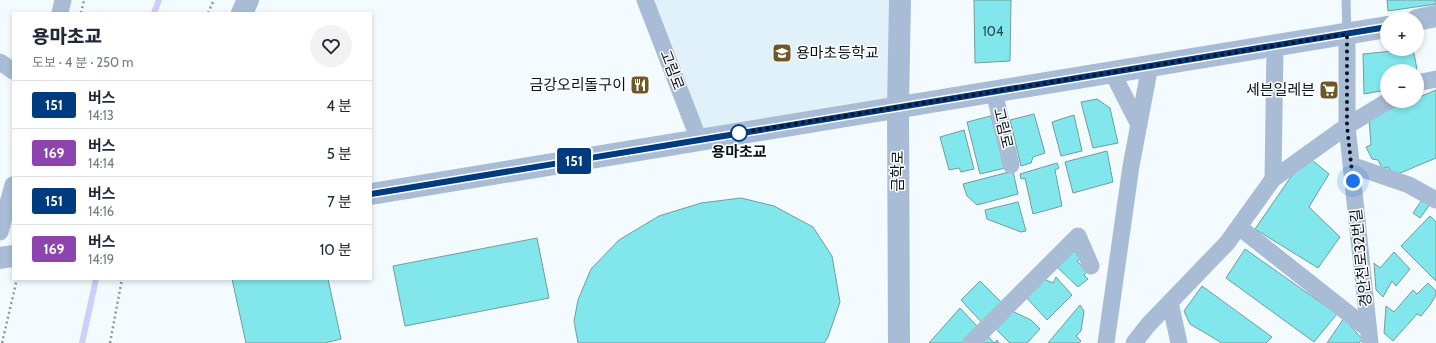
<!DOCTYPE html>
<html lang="ko">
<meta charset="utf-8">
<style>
body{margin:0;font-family:Cabin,"Noto Sans KR",sans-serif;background:#f2f2f3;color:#1f2937;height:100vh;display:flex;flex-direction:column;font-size:15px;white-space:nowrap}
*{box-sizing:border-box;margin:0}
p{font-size:13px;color:#747a83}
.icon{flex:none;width:22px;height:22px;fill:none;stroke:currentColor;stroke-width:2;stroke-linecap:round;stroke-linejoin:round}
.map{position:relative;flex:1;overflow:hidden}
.drawer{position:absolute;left:12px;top:12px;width:360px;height:268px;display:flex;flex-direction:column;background:#fff;border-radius:0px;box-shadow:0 2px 6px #0003}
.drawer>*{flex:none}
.badge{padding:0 8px;border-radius:3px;font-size:14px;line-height:26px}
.fabs{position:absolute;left:1380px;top:12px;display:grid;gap:8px}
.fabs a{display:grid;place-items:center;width:44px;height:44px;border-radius:50%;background:#fff;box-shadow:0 2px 6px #0003;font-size:20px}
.you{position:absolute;width:20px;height:20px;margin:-10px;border:3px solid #fff;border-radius:50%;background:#1a73e8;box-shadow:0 0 0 6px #1a73e833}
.map>.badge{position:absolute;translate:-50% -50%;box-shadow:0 0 0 2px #fff}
.round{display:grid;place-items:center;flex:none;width:42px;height:42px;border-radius:21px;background:#f2f2f3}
.headline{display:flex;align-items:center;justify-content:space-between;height:68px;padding:0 20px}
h1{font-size:19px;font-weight:800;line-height:30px}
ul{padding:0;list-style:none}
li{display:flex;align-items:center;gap:12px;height:48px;padding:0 20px;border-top:1px solid #e0e1e3}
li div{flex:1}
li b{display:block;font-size:15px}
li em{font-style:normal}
li .badge{min-width:44px;font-weight:700;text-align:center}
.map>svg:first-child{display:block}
</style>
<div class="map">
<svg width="1436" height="343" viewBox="0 0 1436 343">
<rect width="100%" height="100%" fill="#f4fbfe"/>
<!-- built -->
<path fill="#e0f1fa" d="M645,0H900L898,107L699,140Z"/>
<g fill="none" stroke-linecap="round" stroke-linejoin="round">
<!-- stream -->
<path stroke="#cecef7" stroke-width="6" d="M154,13L159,0
M82,343L96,279"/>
</g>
<!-- building -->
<path fill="#82e7ec" stroke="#729b9c" d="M974,0H1011L1010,61L975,63Z
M1387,0H1436V4L1388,11Z
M1413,49L1417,69L1411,71H1387L1386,90L1364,94L1363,54Z
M1436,90V158L1393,176L1388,167L1382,168L1378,160L1372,159L1366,147L1371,145L1369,117L1409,101H1417V98Z
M1097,99L1110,108L1118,143L1093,148L1081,102Z
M1034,114L1045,153L1033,157L1031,163L1021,166L1010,120Z
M1074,115L1082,151L1061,156L1052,122Z
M991,116L1005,168L980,174L967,122Z
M964,130L974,169L961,172L959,168L949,170L940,137Z
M1107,151L1113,182L1073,193L1065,162Z
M1306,155L1329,174L1309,207L1340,237L1318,268L1255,229Z
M1057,163L1059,168L1055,170L1062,206L1033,214L1025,178L1021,179L1020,174Z
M1013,171L1018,194L977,205L967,196L963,184Z
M1426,194L1434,199L1420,218L1413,213Z
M741,198L774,206L813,227L832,256L840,302L828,337L824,343H578L574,321L578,300L591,269L619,240L659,216L701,203Z
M1018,202L1026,231L1021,232L987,219L985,210Z
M1430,216L1436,222V281L1401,246Z
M537,238L549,298L405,326L393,266Z
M1073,249L1080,258L1077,261L1087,272L1084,275L1088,279L1078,287L1055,265Z
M1245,249L1337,314L1314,342L1226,278Z
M1394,252L1410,269L1396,286L1392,281L1383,297L1376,290L1374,263L1380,268Z
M1056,277L1072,295L1047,320L1025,296L1041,278L1053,283Z
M232,279H328L341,339L325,343H246Z
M980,281L1005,306L984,325L961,300Z
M1428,283L1436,291V295L1430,305L1421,316L1417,314L1393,341L1384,333L1386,306L1394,312L1413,290L1417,294Z
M1202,286L1272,337L1266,343H1222L1190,324L1184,311Z
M1080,305L1084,311L1081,331L1076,336L1081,341L1079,343H1048Z
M960,308L977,326L967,343H929Z
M1012,311L1031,320L1040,329L1027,343H1010L995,328Z
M1344,318L1362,339L1359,343H1327Z
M987,335L994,343L997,340L999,343H980Z"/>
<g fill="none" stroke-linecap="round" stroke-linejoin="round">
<!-- path -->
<path stroke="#8e979b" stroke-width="2.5" stroke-dasharray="2 3" stroke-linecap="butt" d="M81,13L84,0
M208,13L214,0
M2,343L17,279
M110,343L122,279"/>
<!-- service -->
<path stroke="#a9bcd6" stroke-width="9" d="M1346,0L1347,34"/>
<!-- minor -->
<path stroke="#a9bcd6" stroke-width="17" d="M645,0L699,140
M60,13L63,0
M1347,34V126L1370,343
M0,62L13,71
M1112,72L1139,125
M1417,83L1436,79
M994,91L1011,165
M1351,165L1409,185L1436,200
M1273,179L1347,126L1388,101
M1239,227L1368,329L1369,335
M0,232L13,185
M1170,302L1179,343
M971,343L1078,236L1091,266
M1106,343L1131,166L1150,66
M1134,343L1148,325L1227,243L1273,179L1275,46"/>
<!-- tertiary -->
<path stroke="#a9bcd6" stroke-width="22" d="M242,13L248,0
M1417,20L1436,16
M371,194L1387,27
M0,258L13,256
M899,343L898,107L900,0"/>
</g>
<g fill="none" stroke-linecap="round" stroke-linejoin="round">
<!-- line casing -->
<g stroke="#fff" stroke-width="9">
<path id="line" d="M371,194L1387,27"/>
</g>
<!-- line -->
<use href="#line" stroke="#003b80" stroke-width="6"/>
<!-- walk -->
<path stroke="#061218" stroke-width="4" stroke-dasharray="0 7.2" d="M739,133L1347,34V126L1353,181"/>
</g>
<!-- icons -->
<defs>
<g id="school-square" transform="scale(1)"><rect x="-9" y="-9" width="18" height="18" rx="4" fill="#6f5828" stroke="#fff"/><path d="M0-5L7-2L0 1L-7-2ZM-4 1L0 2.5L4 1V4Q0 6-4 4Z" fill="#fff"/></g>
<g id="restaurant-square" transform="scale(1)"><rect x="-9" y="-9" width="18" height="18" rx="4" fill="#6f5828" stroke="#fff"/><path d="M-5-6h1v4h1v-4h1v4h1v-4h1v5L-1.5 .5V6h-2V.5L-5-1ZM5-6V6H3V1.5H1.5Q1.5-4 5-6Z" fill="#fff"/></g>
<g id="supermarket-square" transform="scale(1)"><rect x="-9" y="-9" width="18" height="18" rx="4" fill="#6f5828" stroke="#fff"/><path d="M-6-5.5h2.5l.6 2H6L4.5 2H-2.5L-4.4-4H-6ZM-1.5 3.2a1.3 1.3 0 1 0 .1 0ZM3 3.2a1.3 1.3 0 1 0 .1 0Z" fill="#fff"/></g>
</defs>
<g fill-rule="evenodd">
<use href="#school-square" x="782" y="53"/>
<use href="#restaurant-square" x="640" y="85"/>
<use href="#supermarket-square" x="1329" y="90"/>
</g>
<!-- markers -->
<circle fill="#fff" stroke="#003b80" stroke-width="2" cx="739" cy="133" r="8"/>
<g text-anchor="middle" stroke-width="3" stroke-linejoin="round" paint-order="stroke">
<!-- number labels -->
<g font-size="13" fill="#25474d">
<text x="993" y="36">104</text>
</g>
<!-- poi labels -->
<g font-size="15" fill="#061218" stroke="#fff" text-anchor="end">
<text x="796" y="58" text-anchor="start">용마초등학교</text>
<text x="626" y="90">금강오리돌구이</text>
<text x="1315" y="95">세븐일레븐</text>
</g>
<!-- street labels -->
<g font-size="15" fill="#061218" stroke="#fff">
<text transform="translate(672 70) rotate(69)" y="5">고림로</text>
<text transform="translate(1003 128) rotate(77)" y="5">고림로</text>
<text transform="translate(898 171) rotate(-90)" y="5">금학로</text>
<text transform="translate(1361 258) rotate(-96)" y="5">경안천로32번길</text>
</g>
<!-- stop labels -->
<g font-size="15" font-weight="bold" fill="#061218" stroke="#fff">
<text x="739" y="157">용마초교</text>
</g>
</g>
</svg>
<div class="fabs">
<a>+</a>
<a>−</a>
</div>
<div class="you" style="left:1353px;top:181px"></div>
<b class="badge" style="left:574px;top:161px;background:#003b80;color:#fff">151</b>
<section class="drawer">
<div class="headline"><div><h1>용마초교</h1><p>도보 · 4 분 · 250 m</p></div><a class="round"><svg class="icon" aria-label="heart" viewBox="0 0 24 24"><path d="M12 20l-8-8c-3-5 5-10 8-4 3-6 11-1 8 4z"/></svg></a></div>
<ul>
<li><span class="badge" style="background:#003b80;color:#fff">151</span><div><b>버스</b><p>14:13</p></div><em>4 분</em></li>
<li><span class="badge" style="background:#8e44ad;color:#fff">169</span><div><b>버스</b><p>14:14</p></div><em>5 분</em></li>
<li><span class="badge" style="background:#003b80;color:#fff">151</span><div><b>버스</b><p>14:16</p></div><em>7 분</em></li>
<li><span class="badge" style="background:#8e44ad;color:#fff">169</span><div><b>버스</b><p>14:19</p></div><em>10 분</em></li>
</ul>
</section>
</div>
